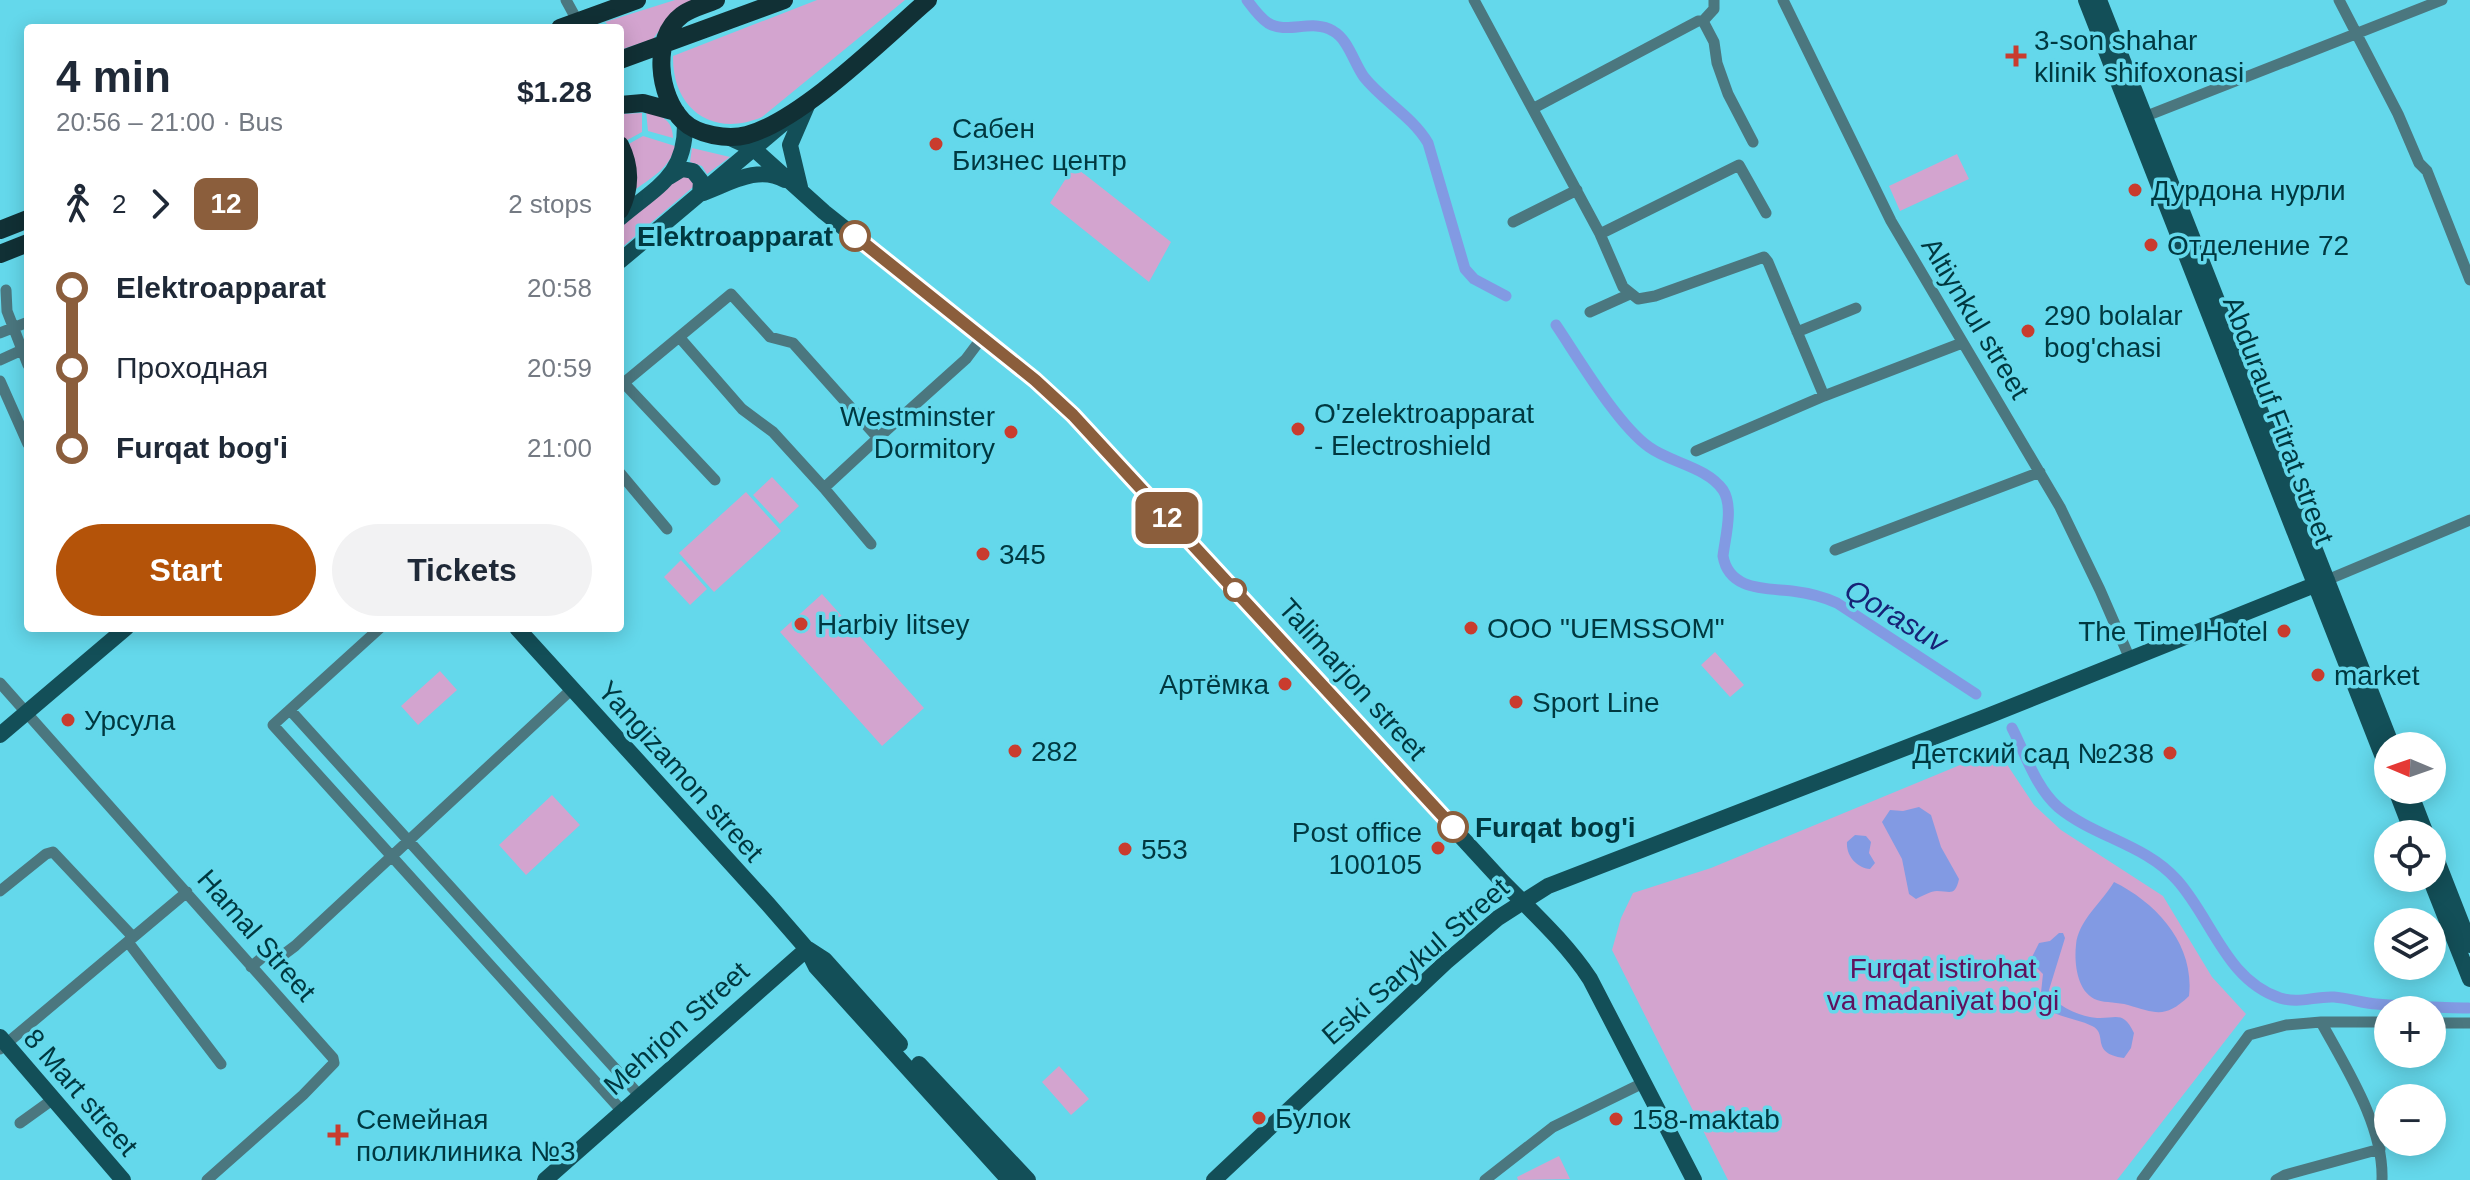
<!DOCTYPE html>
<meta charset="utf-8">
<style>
body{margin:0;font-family:Arial,sans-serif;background:#f2f2f3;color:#1f2937;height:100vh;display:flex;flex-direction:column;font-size:30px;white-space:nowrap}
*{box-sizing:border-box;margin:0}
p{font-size:26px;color:#747a83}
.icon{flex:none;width:44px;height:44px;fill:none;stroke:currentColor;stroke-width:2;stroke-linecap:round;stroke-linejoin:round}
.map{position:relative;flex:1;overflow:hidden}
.panel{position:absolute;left:24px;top:24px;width:600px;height:608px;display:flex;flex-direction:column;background:#fff;border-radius:8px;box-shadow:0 4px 20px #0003}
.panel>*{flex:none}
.badge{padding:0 16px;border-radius:12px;font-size:28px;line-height:52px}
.needle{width:52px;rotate:272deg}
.fabs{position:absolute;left:2374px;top:732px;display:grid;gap:16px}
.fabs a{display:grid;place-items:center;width:72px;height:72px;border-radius:50%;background:#fff;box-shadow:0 4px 20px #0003;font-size:40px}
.map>.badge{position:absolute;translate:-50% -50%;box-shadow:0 0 0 4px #fff}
.legs{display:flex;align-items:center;gap:12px;height:88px;padding:0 32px;font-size:26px}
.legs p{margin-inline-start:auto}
.headline{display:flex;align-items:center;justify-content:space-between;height:136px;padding:0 32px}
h1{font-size:44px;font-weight:600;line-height:60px}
.cta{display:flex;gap:16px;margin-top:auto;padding:16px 32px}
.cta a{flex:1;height:92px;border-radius:48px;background:#b45309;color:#fff;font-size:32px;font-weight:600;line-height:92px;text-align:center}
.cta a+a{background:#f2f2f3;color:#1f2937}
ul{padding:0 32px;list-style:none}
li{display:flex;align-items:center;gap:28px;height:80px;font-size:30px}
li i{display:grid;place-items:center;width:12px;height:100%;margin:0 10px;background:currentColor}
li i::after{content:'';width:20px;height:20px;margin:-10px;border:6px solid;border-radius:50%;background:#fff}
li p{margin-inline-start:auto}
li:first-child i{background:linear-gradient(#0000 50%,currentColor 0)}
li:last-child i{background:linear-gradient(currentColor 50%,#0000 0)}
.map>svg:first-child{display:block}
</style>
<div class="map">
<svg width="2470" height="1180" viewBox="0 0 2470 1180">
<rect width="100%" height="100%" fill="#64d8eb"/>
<!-- green -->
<path fill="#d3a4cf" d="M675,0H697L672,13L653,39L620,50V28H612L605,22Z
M817,0H905L762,117C713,138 672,109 673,56Z
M646,111C663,117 672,119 673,138L648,131Z
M642,113V132L622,143L620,140V114Z
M643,136L675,146C671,168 649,179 632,192L625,146Z
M692,148L730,157L707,174L702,166L690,162Z
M1957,154L1969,179L1900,211L1889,186Z
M1074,166L1171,242L1149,282L1050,203Z
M681,173L694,179L693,187L620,249V227Z
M772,477L799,506L780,524L753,495Z
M746,492L781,531L714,592L679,553Z
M681,560L707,589L690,605L664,577Z
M822,594L924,708L882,746L780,632Z
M1715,652L1744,685L1730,697L1701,665Z
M440,671L457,690L418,725L401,706Z
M1994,751L2006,763L2034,805L2061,830L2163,896L2212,977L2246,1014L2117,1180H1728L1612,950L1621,918L1633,893L1711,868Z
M552,795L580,825L526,875L499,845Z
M1059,1066L1089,1099L1071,1115L1042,1082Z
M1559,1156L1570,1179L1518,1180L1517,1177Z"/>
<!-- water -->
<path fill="#829ae3" d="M1919,807L1931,815L1941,847L1959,879C1955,897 1950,891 1937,891C1931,891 1922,896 1916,899L1909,894L1902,859L1882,822L1890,810L1903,811Z
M1855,835L1866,836L1871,842L1869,853L1875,863L1870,869C1857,868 1846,856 1847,842Z
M2114,882C2157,903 2195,945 2189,996C2165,1019 2156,1013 2128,1005C2118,1002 2106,1003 2097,1000C2077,993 2074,963 2076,945C2078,921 2102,902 2114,882Z
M2059,933H2063L2065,938L2049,990L2051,997C2062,1008 2081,1017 2097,1018C2116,1019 2123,1010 2134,1033L2131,1048L2124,1058C2089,1053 2109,1034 2092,1026C2074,1017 2053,1018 2040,1002L2043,974L2034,965L2032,957L2039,943L2050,941Z"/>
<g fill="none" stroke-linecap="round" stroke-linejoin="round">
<!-- canal -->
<path stroke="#829ae3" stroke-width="11" d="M1247,0C1253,8 1259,17 1268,23C1287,35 1312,18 1333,31C1348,39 1354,63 1364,77C1383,101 1412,116 1428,143L1465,269L1474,279L1506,296
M1556,325C1579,359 1617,424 1649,447C1671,463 1707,467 1723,490C1734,507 1725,538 1723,556C1729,591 1766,588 1792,591C1808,593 1822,596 1837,603L1976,694
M2012,728C2025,753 2036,788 2058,807C2094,837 2145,844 2177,880C2212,919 2226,980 2280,998C2299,1004 2315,996 2334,997C2348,998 2362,1003 2376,1004C2406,1007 2437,1007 2468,1008"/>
<!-- street -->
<path stroke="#4b777f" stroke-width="11" d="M566,0L578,22
M1474,0L1600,234L1623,287L1638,299L1655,296L1764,257L1768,262L1824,396
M1783,0L1891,221L2060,507L2100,590L2130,659
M2339,0L2398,114L2419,163L2427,171L2470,280
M1703,21L1714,9V0
M1534,108L1698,21H1703L1714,42L1717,63L1728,94L1753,142
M2144,117L2442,0
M1513,222L1577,190
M1600,234L1739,165L1766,213
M6,290L7,311L28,365
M1590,312L1630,294
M1797,332L1856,308
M0,333L28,322
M680,338L742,409L773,432L824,488L878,438
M0,360L22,350
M620,379L715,480
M0,381L28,444
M620,386L731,294L770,337L793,343L878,438L966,359L981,339
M1696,451L1824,396L1962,343
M620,473L667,529
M824,488L871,544
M1835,550L2040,472
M2327,580L2470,520
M380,628L273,725L622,1111
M0,683L333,1058L334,1063L303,1095L207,1180
M290,710L640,1096
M0,891L46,854L53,852L133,937
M128,942L221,1064
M251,967L265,955H283L295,946L572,689
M2321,1022C2346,1068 2384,1126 2382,1180
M2432,1023H2470
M0,1049L187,892
M20,1123L52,1100
M1485,1180L1553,1127L1643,1083
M2142,1180L2249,1035L2286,1025L2321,1022H2388
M2276,1180L2285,1175L2380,1149"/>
<!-- secondary -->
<path stroke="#134f58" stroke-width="16" d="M2086,0L2388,770
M2099,0L2392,746
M728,137L754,149L824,212L1035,380L1073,415L1500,879C1531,911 1565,941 1590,979L1694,1180
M669,177L682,169L693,171L701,181L700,194C727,185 757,164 785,180
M800,187L790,145L809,101
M620,218C656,187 686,176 685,123
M620,261L784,123
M517,628L767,903L807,949L816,967L1009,1180
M0,735L126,628
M2396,790L2413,834
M2409,790L2426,834
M2432,848L2470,945
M2430,878L2470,979
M808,949L825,960L900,1044
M0,1037L123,1180
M919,1064L1028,1180
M545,1180L807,949
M1214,1180L1446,962L1498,918L1548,886L1988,716L2327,580"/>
<!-- primary -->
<path stroke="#113035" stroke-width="18" d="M716,0C705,5 691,8 682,15C651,38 658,96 683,121C697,135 728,140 747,135C802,120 883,39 928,0
M560,28L637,0
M620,60L784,0
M620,105L643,103L676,112
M620,145C631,167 631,188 620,210
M0,230L28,219
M0,254L28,243"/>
</g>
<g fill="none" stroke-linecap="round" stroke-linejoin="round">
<!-- line-1 casing -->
<g stroke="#fff" stroke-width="18">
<path id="line-1" d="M855,236L1035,380L1073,415L1453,827"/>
</g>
<!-- line-1 -->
<use href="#line-1" stroke="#8b5e3c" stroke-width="12"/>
</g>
<!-- markers -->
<g fill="#c93c2e" stroke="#64d8eb" stroke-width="3">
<path d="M2012 44h8v8h8v8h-8v8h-8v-8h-8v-8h8z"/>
<circle cx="936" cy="144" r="8"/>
<circle cx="2135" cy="190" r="8"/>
<circle cx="2151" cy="245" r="8"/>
<circle cx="2028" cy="331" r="8"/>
<circle cx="1298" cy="429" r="8"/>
<circle cx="1011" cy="432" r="8"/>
<circle cx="983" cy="554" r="8"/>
<circle cx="801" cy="624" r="8"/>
<circle cx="1471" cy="628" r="8"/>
<circle cx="2284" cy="631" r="8"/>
<circle cx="2318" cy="675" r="8"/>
<circle cx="1285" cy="684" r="8"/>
<circle cx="1516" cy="702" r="8"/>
<circle cx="68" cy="720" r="8"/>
<circle cx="1015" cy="751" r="8"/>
<circle cx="2170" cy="753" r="8"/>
<circle cx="1438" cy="848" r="8"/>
<circle cx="1125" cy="849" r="8"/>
<circle cx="1259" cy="1118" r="8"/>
<circle cx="1616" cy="1119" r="8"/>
<path d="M334 1123h8v8h8v8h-8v8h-8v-8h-8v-8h8z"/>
</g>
<g fill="#fff" stroke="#8b5e3c" stroke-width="4">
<circle cx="855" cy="236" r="14"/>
<circle cx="1235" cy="590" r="10"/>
<circle cx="1453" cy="827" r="14"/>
</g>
<g text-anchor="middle" stroke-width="7" stroke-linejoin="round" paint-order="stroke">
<!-- poi labels -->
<g font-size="28" fill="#003840" stroke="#64d8eb" text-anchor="start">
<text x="2034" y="50">3-son shahar<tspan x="2034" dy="32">klinik shifoxonasi</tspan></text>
<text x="952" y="138">Сабен<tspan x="952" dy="32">Бизнес центр</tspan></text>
<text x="2151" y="200">Дурдона нурли</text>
<text x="2167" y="255">Отделение 72</text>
<text x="2044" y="325">290 bolalar<tspan x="2044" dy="32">bog'chasi</tspan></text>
<text x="1314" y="423">O'zelektroapparat<tspan x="1314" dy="32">- Electroshield</tspan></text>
<text x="995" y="426" text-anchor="end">Westminster<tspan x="995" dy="32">Dormitory</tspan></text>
<text x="999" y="564">345</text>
<text x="817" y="634">Harbiy litsey</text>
<text x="1487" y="638">ООО "UEMSSOM"</text>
<text x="2268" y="641" text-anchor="end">The Time Hotel</text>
<text x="2334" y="685">market</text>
<text x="1269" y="694" text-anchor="end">Артёмка</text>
<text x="1532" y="712">Sport Line</text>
<text x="84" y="730">Урсула</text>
<text x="1031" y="761">282</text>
<text x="2154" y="763" text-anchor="end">Детский сад №238</text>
<text x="1422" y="842" text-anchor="end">Post office<tspan x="1422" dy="32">100105</tspan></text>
<text x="1141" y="859">553</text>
<text x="1275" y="1128">Булок</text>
<text x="356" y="1129">Семейная<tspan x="356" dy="32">поликлиника №3</tspan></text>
<text x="1632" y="1129">158-maktab</text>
</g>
<!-- stop labels -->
<g font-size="28" font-weight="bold" fill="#003840" stroke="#64d8eb" text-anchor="end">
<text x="833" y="246">Elektroapparat</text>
<text x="1475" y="837" text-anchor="start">Furqat bog'i</text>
</g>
<!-- street labels -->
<g font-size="28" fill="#003840" stroke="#64d8eb">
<text transform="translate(1976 318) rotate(59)" y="10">Altiynkul street</text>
<text transform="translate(2279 420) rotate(69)" y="10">Abdurauf Fitrat street</text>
<text transform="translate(1353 679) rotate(48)" y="10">Talimarjon street</text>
<text transform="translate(681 771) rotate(48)" y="10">Yangizamon street</text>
<text transform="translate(257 935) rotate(49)" y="10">Hamal Street</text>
<text transform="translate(1415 961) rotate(-41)" y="10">Eski Sarykul Street</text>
<text transform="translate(676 1028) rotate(-42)" y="10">Mehrjon Street</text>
<text transform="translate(81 1092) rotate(49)" y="10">8 Mart street</text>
</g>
<!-- park labels -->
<g font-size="28" fill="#60115d" stroke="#64d8eb">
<text x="1943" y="978">Furqat istirohat<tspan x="1943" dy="32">va madaniyat bo'gi</tspan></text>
</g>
<!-- water labels -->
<g font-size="30" font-style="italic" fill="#172376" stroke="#64d8eb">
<text transform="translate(1896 616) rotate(31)" y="10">Qorasuv</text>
</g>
</g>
</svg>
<div class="fabs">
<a><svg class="needle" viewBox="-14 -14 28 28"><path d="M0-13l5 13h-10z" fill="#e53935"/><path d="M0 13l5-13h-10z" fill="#747a83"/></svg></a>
<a><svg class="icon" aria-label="locate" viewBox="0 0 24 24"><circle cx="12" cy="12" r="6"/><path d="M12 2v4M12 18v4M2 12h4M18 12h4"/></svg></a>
<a><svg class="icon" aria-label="layers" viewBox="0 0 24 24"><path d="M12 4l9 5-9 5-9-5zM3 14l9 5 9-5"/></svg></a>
<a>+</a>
<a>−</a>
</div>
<b class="badge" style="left:1167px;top:518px;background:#8b5e3c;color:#fff">12</b>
<section class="panel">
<div class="headline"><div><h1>4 min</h1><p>20:56 – 21:00 · Bus</p></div><b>$1.28</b></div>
<div class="legs"><svg class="icon" aria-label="walk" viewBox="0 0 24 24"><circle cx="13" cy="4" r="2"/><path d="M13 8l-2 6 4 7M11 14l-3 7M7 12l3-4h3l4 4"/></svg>2<svg class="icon" aria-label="forward" viewBox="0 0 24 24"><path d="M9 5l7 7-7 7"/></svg><b class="badge" style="background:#8b5e3c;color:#fff">12</b><p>2 stops</p></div>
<ul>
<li><i style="color:#8b5e3c"></i><b>Elektroapparat</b><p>20:58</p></li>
<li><i style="color:#8b5e3c"></i><span>Проходная</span><p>20:59</p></li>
<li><i style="color:#8b5e3c"></i><b>Furqat bog'i</b><p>21:00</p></li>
</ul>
<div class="cta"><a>Start</a><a>Tickets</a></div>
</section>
</div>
